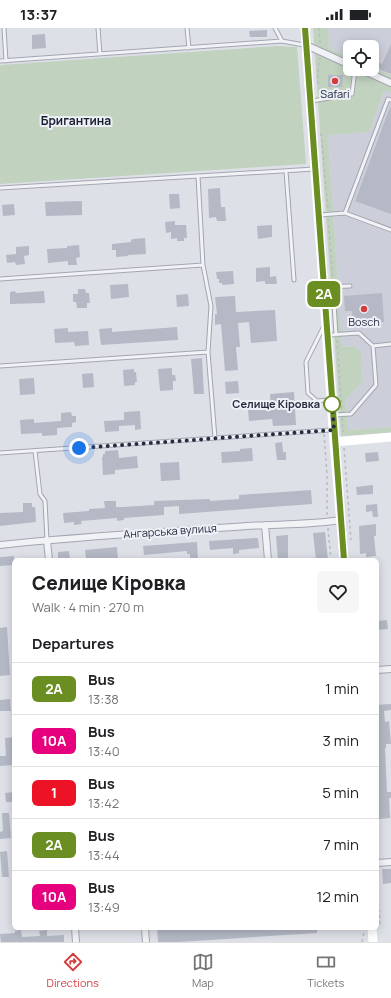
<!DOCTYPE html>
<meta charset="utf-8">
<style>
body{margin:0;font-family:Manrope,sans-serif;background:#f6f6f6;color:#202124;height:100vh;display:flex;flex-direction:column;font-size:15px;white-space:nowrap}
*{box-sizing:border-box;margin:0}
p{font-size:13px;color:#757577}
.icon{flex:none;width:22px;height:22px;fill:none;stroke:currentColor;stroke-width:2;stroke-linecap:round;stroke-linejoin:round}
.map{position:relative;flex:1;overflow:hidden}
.panel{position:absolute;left:12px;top:530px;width:367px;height:372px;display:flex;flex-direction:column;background:#fff;border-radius:6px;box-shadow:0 2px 10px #0003}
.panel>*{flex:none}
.badge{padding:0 8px;border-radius:6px;font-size:14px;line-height:26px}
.buttons{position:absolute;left:343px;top:12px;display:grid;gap:8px}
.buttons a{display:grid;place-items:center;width:36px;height:36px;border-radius:6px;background:#fff;box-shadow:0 2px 10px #0003;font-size:20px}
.you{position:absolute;width:20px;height:20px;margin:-10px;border:3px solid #fff;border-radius:50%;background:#1a73e8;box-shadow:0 0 0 6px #1a73e833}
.map>.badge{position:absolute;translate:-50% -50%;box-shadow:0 0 0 2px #fff}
h2{padding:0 20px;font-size:15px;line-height:36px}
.round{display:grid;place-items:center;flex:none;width:42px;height:42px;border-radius:6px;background:#f6f6f6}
.overview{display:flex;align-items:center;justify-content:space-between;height:68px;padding:0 20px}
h1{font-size:19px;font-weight:800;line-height:30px}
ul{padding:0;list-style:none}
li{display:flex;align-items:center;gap:12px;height:52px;padding:0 20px;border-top:1px solid #e0e0e0}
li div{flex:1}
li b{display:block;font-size:15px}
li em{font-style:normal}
li .badge{min-width:44px;font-weight:700;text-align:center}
.status{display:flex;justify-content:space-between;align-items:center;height:28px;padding:0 20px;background:#fff;direction:ltr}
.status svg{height:11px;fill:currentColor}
.tab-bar{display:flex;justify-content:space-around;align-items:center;height:56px;border-top:1px solid #e0e0e0;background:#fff;font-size:11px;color:#757577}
.tab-bar a{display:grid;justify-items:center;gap:2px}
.tab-bar .active{color:#d33d3e}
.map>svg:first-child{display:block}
</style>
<div class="status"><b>13:37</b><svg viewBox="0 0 49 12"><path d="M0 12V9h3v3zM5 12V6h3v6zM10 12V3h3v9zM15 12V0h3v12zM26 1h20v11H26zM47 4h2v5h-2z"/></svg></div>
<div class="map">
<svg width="391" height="914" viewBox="0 0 391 914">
<rect width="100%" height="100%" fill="#dee0e8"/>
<!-- built -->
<path fill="#cccfda" d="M328,0H391V47L372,39V19H350V29L329,20Z
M384,63L391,65V399L348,402L346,372L363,353L361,324L354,318L342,319L328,107L369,104Z"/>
<!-- green -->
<path fill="#c1d2bf" d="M313,0H328L329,20L350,29V41H372V39L391,47V65L384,63L369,104L328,107L342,319L354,318L361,324L363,353L346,372L348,402L391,399V405L341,408Z
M276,18L297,19L306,136L0,156V37Z"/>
<!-- building -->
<path fill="#b5b9c5" d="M267,2V9H250L249,3Z
M45,6L46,20L32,21V7Z
M391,16V46L372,38V31L382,36Z
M328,47H343L342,59H328Z
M390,79H391V186L355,173Z
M220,160L221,179H225L226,193H217L216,189L209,190L208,161Z
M169,166H179L180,180L170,181Z
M82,173V187L46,188L45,174Z
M14,176L15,187L3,188L2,177Z
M175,193V197H186L187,210H184V213H177V210L171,211V204L166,205L165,194Z
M272,197V209L258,211L257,198Z
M145,210L146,226L128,227V228L116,229V222H112V216L131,214V212L133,211Z
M79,217L80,229L76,230L77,237H68V233L48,235L47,221L67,220V218Z
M29,218V227L24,228L25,236L16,237L15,234L7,235L6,227L16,226V219Z
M270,239V249L276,248L277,256H265V253L256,254V240Z
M233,243L234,256L222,257V255H219V251H217L216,244Z
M128,256L129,269L111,271L110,257Z
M78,261H85L86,265H89L90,275H87V280H77L76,274H73V266H78Z
M15,263L16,265L44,263L45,275L10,276V264Z
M382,265L384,294L353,297L352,283H345L344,268Z
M188,266L189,278L177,279L176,267Z
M235,268L236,284L275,282L277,313L251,315L249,294L238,295L240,319H236L238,342L225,343L221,296L215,297V286H217L215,269Z
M177,299L178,312L101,317L99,301L112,300V304Z
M68,300V304L88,303L89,317L75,318L74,314L55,315L54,301Z
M202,330L204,366H194L191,331Z
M172,340V347H175L176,353H173V362L160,363L158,341Z
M134,341V344H136L137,354H135V357L124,358L123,342Z
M93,345L94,359L83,360L82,346Z
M34,350L35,366L20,367L19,351Z
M238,353L239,365L226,366L225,354Z
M294,364L296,397L273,398L272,391L249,393L248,382L271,380L270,366Z
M140,383L141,401L135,402V397L119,398V403L105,404L104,393L124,392V384Z
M71,384L72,388H76V394L72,395V399L57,400V407L42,408V405L21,406L20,392L34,391V395L61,393V385Z
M282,414L283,424H286V432H277L275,415Z
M252,420L253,433L222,435L221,424L240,423V421Z
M118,422L119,430L137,428L138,440L115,442V446L103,447L102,429H103V426H105V423Z
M378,424L379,433L366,434L365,425Z
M179,434L180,452L161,453L160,435Z
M373,457V466L357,467L356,459Z
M311,462L312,476L179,486V478L164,479V487L124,490V492L117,493V490L81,493L82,496L74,497V494L64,495L63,485L89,483V481L105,480L104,473H116V479H123L154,477V473L210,471V473L239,471V467Z
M23,475H32V479H35L36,494L0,498V485L23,484Z
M377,476L378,489H373L372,483L366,484V477Z
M376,496V508H374L376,528L366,529V525L360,526L359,498Z
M325,504L328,532H316L313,505Z
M288,507V532H278L276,508Z
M258,510L259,520L239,522V525L233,526V520L210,522L209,513Z
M197,514L198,532H190V526H187V523L144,527L143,518Z
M117,519L118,532H91V530H86L85,522Z
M69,523L70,532H58V524Z
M14,528V537L0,538V529Z
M387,592L388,601L377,602V593Z
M7,599L10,647L0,648V600Z
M10,671L11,683H0V672Z
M391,676V682L384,683L385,694L389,693L391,716H386V720H385L387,764H391V770H389L390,790L379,791L377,771V677Z
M14,709V737L0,738V728H6L5,710Z
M14,764V774H6L5,765Z
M2,785H9L11,810L0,811V804L3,803Z
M7,823L9,849H2L0,824Z
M382,841H391V855L383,856Z
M157,900H242V902L277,900H317V905L179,914H158Z
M21,902L22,909L40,908L39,903L47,902V908L64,907V914H1L0,906L15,905V903Z"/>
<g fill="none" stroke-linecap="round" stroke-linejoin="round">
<!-- lane casing -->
<g stroke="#a3a6b2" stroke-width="5">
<path id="lane" d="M4,0L6,33
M98,0L100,26
M187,0L189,20
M275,0L282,13
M0,33L282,13L304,17
M312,73L352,66L355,41
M286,143L294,252
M198,148L203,237L211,278L208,324L215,410
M0,160L314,141
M345,185L388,71L391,72
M320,187L345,185L391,202
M0,251L203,237
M324,259L350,258
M333,259L336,307
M323,300L306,334L308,365L317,373L330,372
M328,307L359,305L373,318L376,357L351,386L333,387
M373,318L391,316
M0,338L208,324
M35,423L40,466L45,473L47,512
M0,425L331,402"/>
</g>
<!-- street casing -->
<g stroke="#a3a6b2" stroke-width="8">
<path id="street" d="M306,17L350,37
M360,41L391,55
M265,497L268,532
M47,512L49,532
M0,517C82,508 165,504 247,498C278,496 310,497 341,492
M377,642L391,641
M377,835L391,834
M75,900L76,914
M145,900L146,914"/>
</g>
<!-- path -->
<path stroke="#b8bbc3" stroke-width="1.5" stroke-dasharray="3 3" stroke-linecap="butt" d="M319,0L320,16
M318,56V40L320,30
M321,105L328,181
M328,191L333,253
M337,312L342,383
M342,390L343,404
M324,406L327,446V488
M344,420L351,512
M328,500L331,532
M377,857L380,897
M362,914L364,904"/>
<!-- lane -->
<use href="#lane" stroke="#f1f2f6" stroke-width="3"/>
<!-- street -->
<use href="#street" stroke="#f1f2f6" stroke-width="6"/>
<!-- secondary -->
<path stroke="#fff" stroke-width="9" d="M305,0L334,414L344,532
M334,414L391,409
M372,900L373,914"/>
</g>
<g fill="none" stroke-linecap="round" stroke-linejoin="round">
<!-- line casing -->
<g stroke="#fff" stroke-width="9">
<path id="line" d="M305,0L344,532"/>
</g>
<!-- line -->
<use href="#line" stroke="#6b8e23" stroke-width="6"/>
<!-- walk -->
<path stroke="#272c40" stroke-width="4" stroke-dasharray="0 7.2" d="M79,420L334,402L332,372V376"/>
</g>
<!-- markers -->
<g fill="#d33d3e" stroke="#edf0f6" stroke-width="1.5">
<circle cx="335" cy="53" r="4"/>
<circle cx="364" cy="281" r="4"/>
</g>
<circle fill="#fff" stroke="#6b8e23" stroke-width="2" cx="332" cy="376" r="8"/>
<g text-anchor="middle" stroke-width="4" stroke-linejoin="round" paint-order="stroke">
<!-- poi labels -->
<g font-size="11" fill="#272c40" stroke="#edf0f6">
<text x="335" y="70">Safari</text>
<text x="364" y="298">Bosch</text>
</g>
<!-- stop labels -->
<g font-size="11" font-weight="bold" fill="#272c40" stroke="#edf0f6" text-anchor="end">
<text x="320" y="380">Селище Кіровка</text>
</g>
<!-- street labels -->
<g font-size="11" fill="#272c40" stroke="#edf0f6">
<text transform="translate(170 503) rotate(-4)" y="4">Ангарська вулиця</text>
</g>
<!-- neighbourhood labels -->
<g font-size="12" font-weight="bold" fill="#191d30" stroke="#edf0f6">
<text x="76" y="97">Бригантина</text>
</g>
</g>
</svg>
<div class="buttons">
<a><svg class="icon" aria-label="locate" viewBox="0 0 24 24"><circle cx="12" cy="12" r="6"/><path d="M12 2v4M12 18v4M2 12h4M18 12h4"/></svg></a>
</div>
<div class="you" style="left:79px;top:420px"></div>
<b class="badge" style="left:324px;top:266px;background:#6b8e23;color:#fff">2А</b>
<section class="panel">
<div class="overview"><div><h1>Селище Кіровка</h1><p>Walk · 4 min · 270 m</p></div><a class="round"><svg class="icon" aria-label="heart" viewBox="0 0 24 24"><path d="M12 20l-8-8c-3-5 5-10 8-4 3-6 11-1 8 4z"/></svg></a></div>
<h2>Departures</h2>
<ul>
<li><span class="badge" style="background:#6b8e23;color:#fff">2А</span><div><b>Bus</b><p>13:38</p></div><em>1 min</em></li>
<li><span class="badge" style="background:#e6007e;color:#fff">10А</span><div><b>Bus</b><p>13:40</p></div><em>3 min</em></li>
<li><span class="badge" style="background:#eb1325;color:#fff">1</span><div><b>Bus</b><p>13:42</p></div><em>5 min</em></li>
<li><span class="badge" style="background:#6b8e23;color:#fff">2А</span><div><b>Bus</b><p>13:44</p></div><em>7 min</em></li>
<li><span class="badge" style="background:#e6007e;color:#fff">10А</span><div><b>Bus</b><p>13:49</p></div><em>12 min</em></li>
</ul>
</section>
</div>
<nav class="tab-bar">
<a class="active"><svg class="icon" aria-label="directions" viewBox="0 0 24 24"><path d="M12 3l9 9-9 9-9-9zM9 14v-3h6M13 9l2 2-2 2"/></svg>Directions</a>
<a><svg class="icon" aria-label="map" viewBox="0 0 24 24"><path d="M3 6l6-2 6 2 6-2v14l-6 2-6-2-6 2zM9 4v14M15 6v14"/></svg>Map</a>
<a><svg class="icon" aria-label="tickets" viewBox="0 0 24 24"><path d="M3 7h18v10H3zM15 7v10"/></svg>Tickets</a>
</nav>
